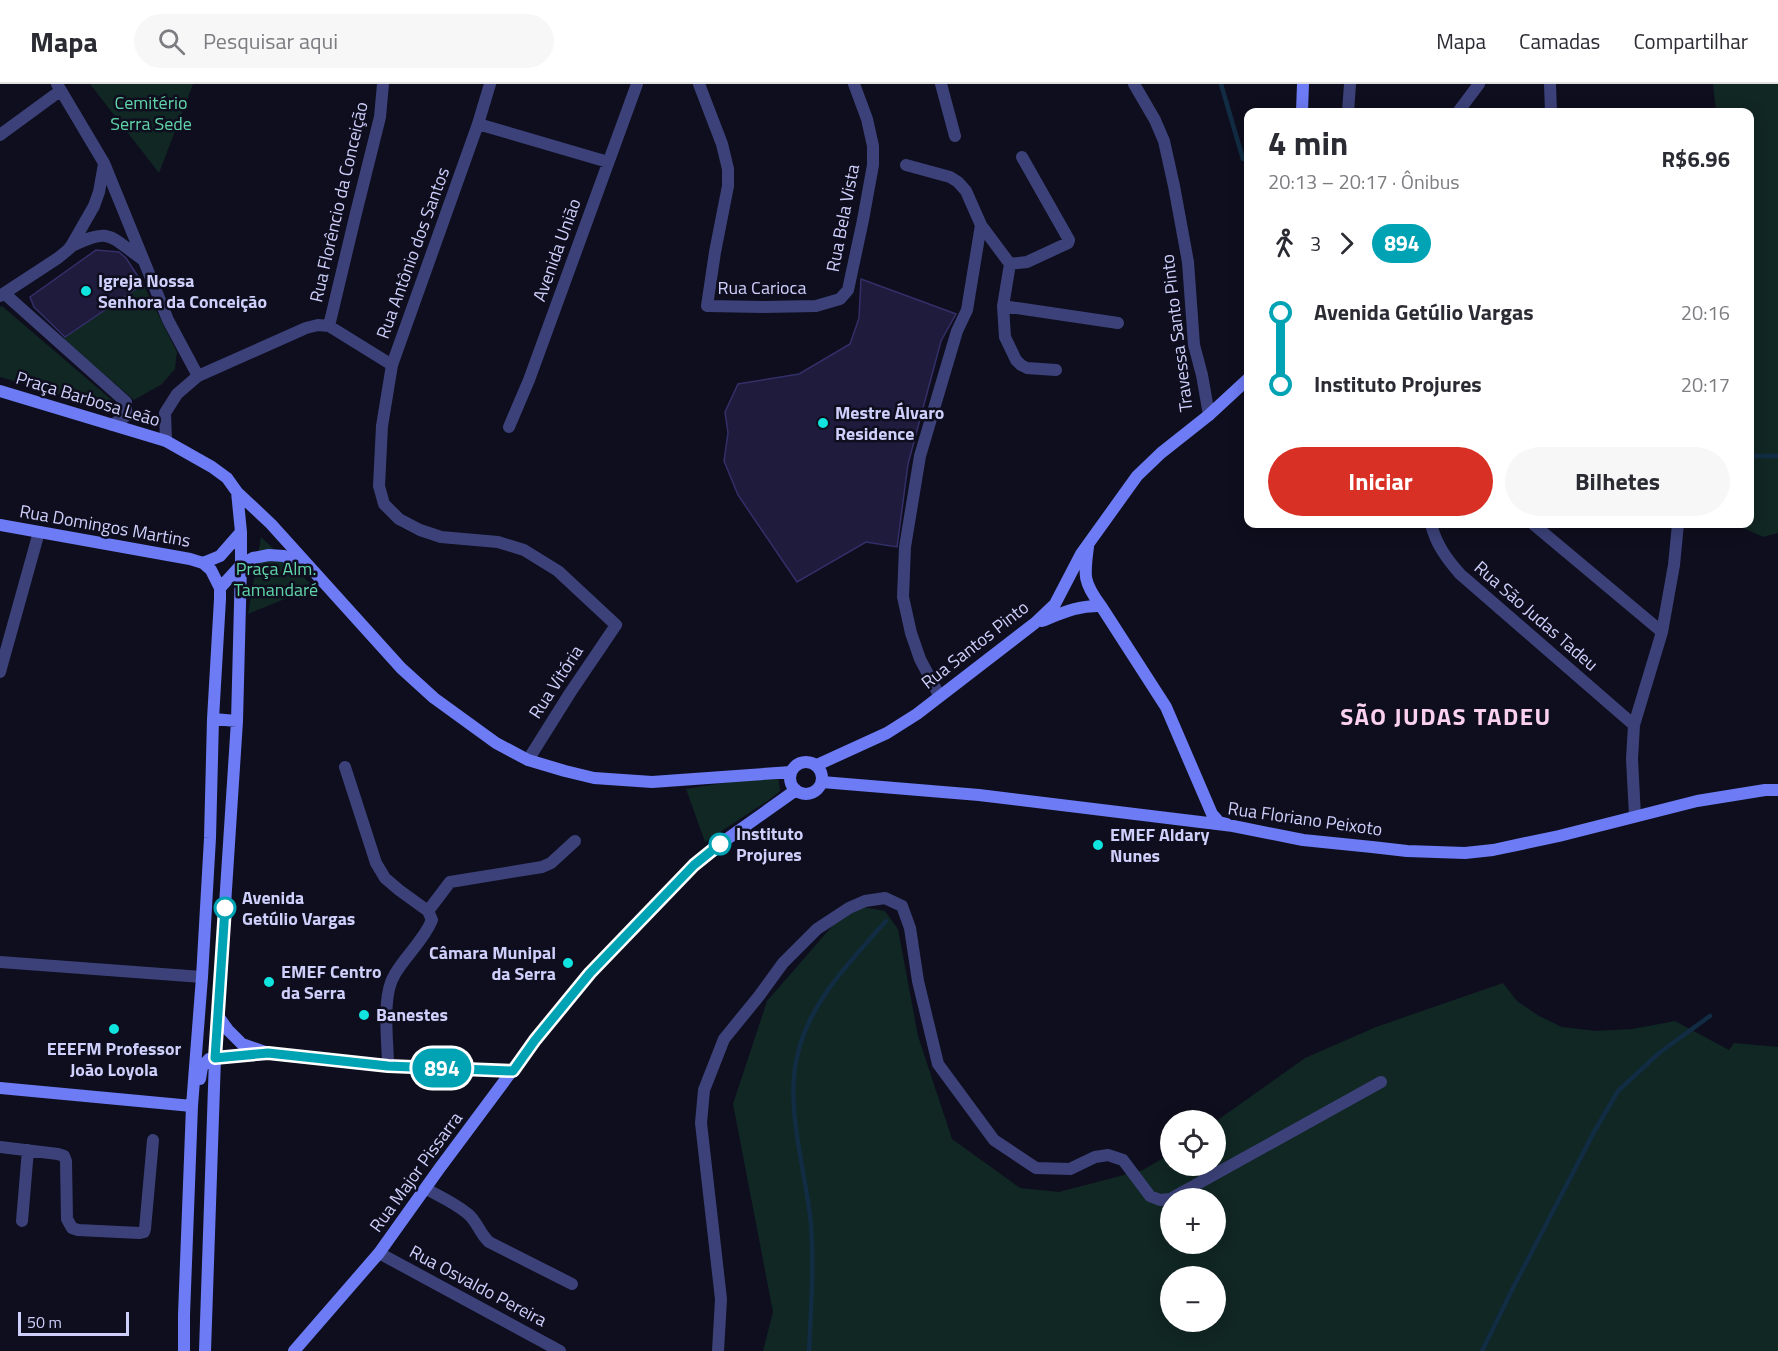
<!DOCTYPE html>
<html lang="pt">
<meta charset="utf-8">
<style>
body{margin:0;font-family:"Titillium Web",sans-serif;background:#f7f7f7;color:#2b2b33;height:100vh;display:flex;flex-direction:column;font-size:22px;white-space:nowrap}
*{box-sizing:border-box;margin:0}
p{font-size:20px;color:#7c7c81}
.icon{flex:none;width:33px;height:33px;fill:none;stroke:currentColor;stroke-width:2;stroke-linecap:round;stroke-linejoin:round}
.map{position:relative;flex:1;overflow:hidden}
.side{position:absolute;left:1244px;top:24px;width:510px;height:420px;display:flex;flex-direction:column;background:#fff;border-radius:12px;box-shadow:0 3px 15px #0003}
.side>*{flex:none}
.badge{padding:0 12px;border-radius:20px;font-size:21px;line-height:39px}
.controls{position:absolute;left:1160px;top:1026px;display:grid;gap:12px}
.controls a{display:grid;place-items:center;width:66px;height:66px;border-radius:50%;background:#fff;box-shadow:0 3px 15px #0003;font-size:30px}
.scale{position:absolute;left:18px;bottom:15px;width:111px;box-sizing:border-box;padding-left:6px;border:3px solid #cecffb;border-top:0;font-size:16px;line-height:21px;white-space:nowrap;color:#cecffb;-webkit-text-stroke:4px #0e0e1e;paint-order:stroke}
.map>.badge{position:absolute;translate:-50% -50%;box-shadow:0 0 0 3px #fff}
.legs{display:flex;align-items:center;gap:9px;height:66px;padding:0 24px;font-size:20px}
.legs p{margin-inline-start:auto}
.headline{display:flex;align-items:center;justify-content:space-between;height:102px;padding:0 24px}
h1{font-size:33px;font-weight:700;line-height:45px}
.cta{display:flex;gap:12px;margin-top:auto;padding:12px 24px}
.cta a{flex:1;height:69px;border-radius:36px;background:#d93025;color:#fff;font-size:24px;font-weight:700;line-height:69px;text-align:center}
.cta a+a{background:#f7f7f7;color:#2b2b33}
ul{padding:0 24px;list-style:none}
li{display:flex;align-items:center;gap:21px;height:72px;font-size:22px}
li i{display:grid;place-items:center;width:9px;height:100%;margin:0 8px;background:currentColor}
li i::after{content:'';width:15px;height:15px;margin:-8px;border:4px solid;border-radius:50%;background:#fff}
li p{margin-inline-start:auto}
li:first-child i{background:linear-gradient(#0000 50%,currentColor 0)}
li:last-child i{background:linear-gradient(currentColor 50%,#0000 0)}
header{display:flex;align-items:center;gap:36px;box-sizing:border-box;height:84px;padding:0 30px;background:#fff;border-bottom:2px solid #e1e1e2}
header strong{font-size:28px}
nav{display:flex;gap:33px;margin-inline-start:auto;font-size:21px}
.search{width:420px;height:54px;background:#f7f7f7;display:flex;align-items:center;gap:15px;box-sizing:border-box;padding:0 21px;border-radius:33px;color:#7c7c81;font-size:22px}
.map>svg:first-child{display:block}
</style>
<header>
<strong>Mapa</strong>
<div class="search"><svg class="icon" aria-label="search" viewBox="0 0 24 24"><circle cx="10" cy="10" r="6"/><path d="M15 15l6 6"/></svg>Pesquisar aqui</div>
<nav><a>Mapa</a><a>Camadas</a><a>Compartilhar</a></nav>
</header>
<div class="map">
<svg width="1778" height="1267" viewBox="0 0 1778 1267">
<rect width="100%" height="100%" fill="#0e0e1e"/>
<!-- green -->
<path fill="#112724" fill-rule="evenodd" d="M90,0H193L159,89Z
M1713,0H1778V449L1763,453L1735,440H1749V28H1716Z
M143,200L177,268L175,285L162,300L134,316L63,255Z
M2,222L113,317L108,325L0,293V223Z
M261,453L314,503L248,530Z
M778,690L780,707L769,716L705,758L686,705Z
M863,823L885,827L898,845L918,952L952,1055L1020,1104L1059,1108L1143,1086L1170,1070V1082H1215V1038L1305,974L1376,943L1503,899L1517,917L1539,932L1562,943L1596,947L1632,945L1675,937L1729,966L1734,959L1778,963V1267H763L773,1228L733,1020L767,917L841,832ZM1170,1114H1215V1160H1170ZM1170,1192H1215V1238H1170Z"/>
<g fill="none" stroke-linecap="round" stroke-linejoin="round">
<!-- stream -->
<path stroke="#112c43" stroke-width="4.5" d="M1221,0L1243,75
M1749,372H1778
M809,1267C811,1225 814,1182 811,1140C806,1089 785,1023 797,973C808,919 851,877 886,837
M1482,1267L1513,1204L1594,1048L1618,1007L1659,969L1710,932"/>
</g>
<!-- building -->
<path fill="#1e1b3d" stroke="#332f68" stroke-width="1.5" d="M96,166L119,168L126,174L143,200L65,253L34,223L30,213Z
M861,195L956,230L941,257L908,380L897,463L866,458L797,498L738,411L724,377L728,349L725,328L738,300L799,290L850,260L859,234Z"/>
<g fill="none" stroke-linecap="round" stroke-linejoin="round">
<!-- street -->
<path stroke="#3c4279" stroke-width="12" d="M57,0L104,79L168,236L198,292
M490,0L478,40L392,281L382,342L379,402L384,420L399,435L420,446L441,453L498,458L524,466L558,487L616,541L570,609L528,676
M699,0L722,60L728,85V102L715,168L707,222L763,223L816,222L840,215L848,206L863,136L873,81V62L867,35L854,0
M941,0L955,52
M1134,0L1155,36L1164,57L1174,102L1188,178L1194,261L1202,291L1209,331
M1550,0L1551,28
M1348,28L1350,0
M1458,28L1479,0
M478,40L608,78
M0,51L60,7
M906,81L950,93L958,98L966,107L981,141L1010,180L1003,222L1005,253L1016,276L1021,281L1027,284L1056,286
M70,163C110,143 108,151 142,175
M1010,180L1027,178L1068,159L1069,156L1022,73
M5,210L126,318V332L112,341
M0,212L58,174L70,164L94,122L99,108L104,80
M1003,222L1118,239
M329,242L392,281
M509,343L529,296L637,0
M166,357L165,329L177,310L198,292L306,244L318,241L329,242L356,129L380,33L383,0
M1431,440C1436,460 1446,474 1460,490L1634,641
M1533,440L1662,548
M0,588L39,448
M939,611L920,575L911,549L903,513L905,463L920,372L957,247L967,226L981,141
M345,683L376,779L385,794L399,806L428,827L432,836C424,856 406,871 395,890C381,912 388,956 388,982
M1635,732L1632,675L1634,641L1662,548L1674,481L1678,440
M428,827L450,798L542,783L551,779L575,757
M0,878L202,893
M0,1063L58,1070L64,1072L66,1077L67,1135L72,1144L78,1146L140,1149L144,1148L145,1145L153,1056
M426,1105C440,1112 456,1120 468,1130C477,1137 479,1149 489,1158L572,1200
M1172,1114L1381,998
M22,1137L28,1066
M379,1169L560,1267
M718,1267L721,1215L701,1039L704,1006L724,955L759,912L783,879L817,845L849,824L865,817L885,814L902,822L910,844L918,897L938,980L994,1056L1036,1084L1070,1085L1095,1073L1108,1071L1123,1076L1150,1112L1160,1116L1170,1115"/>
<!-- secondary -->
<path stroke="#6d7bf4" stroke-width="12" d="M1302,28L1303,0
M0,307L166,357L212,383L227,394L237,408L241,448V481L237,637L215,974L205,1267
M237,408L271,440L401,584L434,614L496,659L528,676L565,687L594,694L652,698L791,688
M0,441L190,475L203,479L211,486L220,504V515L213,635L210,754L202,893L192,1022L184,1231V1267
M1088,463C1084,492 1083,498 1101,522L1166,623L1212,730L1219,738L1227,740
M203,479L220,472L241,448
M220,504L241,481L253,474L269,471L284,472L302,482
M1042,537C1062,529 1079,521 1101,522
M213,635L237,637
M790 694a16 16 0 1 1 32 0a16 16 0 1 1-32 0Z
M817,681L887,649L917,630L1035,539L1055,520L1081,470L1137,392L1161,369L1209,331L1248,295
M822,698L979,711L1233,742L1303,756L1372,763L1407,767L1465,769L1493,766L1559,752L1697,717L1765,706H1778
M218,932L228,946L242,960L268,969L388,982L513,987
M200,995L202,983L209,975L262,970
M0,1004L192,1022
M294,1267L379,1169L439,1085L535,956L590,889L694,781L720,760L796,706"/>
</g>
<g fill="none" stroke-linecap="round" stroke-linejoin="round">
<!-- line-1 casing -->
<g stroke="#fff" stroke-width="14">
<path id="line-1" d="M225,824L215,974L268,969L388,982L513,987L535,956L590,889L694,781L720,760"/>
</g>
<!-- line-1 -->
<use href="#line-1" stroke="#00a3b4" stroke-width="9"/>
</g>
<!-- markers -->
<g fill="#11e4de" stroke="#0e0e1e" stroke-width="2">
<circle cx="86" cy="207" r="6"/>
<circle cx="823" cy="339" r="6"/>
<circle cx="1098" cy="761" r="6"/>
<circle cx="568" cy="879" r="6"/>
<circle cx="269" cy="898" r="6"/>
<circle cx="364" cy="931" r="6"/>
<circle cx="114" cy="945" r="6"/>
</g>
<g fill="#fff" stroke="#00a3b4" stroke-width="3">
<circle cx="720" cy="760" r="10"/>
<circle cx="225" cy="824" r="10"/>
</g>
<g text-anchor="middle" stroke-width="5" stroke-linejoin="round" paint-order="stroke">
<!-- park labels -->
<g font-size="18" fill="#61d5a9" stroke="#0e0e1e">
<text x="151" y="25">Cemitério<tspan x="151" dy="21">Serra Sede</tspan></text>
<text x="276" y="491">Praça Alm.<tspan x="276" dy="21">Tamandaré</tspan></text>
</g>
<!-- street labels -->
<g font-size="18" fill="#cecffb" stroke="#0e0e1e">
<text transform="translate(339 118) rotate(-77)" y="6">Rua Florêncio da Conceição</text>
<text transform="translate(843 134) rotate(-79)" y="6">Rua Bela Vista</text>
<text transform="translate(557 166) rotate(-70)" y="6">Avenida União</text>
<text transform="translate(413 169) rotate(-70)" y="6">Rua Antônio dos Santos</text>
<text x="762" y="210">Rua Carioca</text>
<text transform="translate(1177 249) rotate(-97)" y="6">Travessa Santo Pinto</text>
<text transform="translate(88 315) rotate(17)" y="6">Praça Barbosa Leão</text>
<text transform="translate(105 442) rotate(10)" y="6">Rua Domingos Martins</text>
<text transform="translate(1536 532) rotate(41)" y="6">Rua São Judas Tadeu</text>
<text transform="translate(975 561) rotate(-38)" y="6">Rua Santos Pinto</text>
<text transform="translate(556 598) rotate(-57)" y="6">Rua Vitória</text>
<text transform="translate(1305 735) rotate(8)" y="6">Rua Floriano Peixoto</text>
<text transform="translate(416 1088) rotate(-54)" y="6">Rua Major Pissarra</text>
<text transform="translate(478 1202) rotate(28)" y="6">Rua Osvaldo Pereira</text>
</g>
<!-- poi labels -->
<g font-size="18" font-weight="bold" fill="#cecffb" stroke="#0e0e1e" text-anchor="start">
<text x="98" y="203">Igreja Nossa<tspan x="98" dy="21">Senhora da Conceição</tspan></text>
<text x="835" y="335">Mestre Álvaro<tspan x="835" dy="21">Residence</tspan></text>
<text x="1110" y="757">EMEF Aldary<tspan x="1110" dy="21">Nunes</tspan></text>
<text x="556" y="875" text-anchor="end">Câmara Munipal<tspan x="556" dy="21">da Serra</tspan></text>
<text x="281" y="894">EMEF Centro<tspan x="281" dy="21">da Serra</tspan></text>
<text x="376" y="937">Banestes</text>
<text x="114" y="971" text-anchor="middle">EEEFM Professor<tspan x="114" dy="21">João Loyola</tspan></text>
</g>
<!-- stop labels -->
<g font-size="18" font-weight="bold" fill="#cecffb" stroke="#0e0e1e" text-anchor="start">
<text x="736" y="756">Instituto<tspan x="736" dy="21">Projures</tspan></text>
<text x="242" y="820">Avenida<tspan x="242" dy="21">Getúlio Vargas</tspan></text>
</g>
<!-- district labels -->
<g font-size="24" font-weight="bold" letter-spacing="1.5" fill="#fbd0f1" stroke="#0e0e1e">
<text x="1446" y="641">SÃO JUDAS TADEU</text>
</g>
</g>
</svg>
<div class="controls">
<a><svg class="icon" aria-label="locate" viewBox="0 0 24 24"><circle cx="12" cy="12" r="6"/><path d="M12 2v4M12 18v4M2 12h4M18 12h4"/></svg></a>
<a>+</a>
<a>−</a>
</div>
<div class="scale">50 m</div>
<b class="badge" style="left:442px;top:984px;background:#00a3b4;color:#fff">894</b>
<section class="side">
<div class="headline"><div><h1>4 min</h1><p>20:13 – 20:17 · Ônibus</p></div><b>R$6.96</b></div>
<div class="legs"><svg class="icon" aria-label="walk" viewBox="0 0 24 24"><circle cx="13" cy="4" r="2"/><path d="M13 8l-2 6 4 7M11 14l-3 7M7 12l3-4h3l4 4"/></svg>3<svg class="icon" aria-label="forward" viewBox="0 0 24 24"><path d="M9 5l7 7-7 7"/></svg><b class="badge" style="background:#00a3b4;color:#fff">894</b></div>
<ul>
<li><i style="color:#00a3b4"></i><b>Avenida Getúlio Vargas</b><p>20:16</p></li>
<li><i style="color:#00a3b4"></i><b>Instituto Projures</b><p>20:17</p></li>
</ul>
<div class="cta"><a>Iniciar</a><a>Bilhetes</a></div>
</section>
</div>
